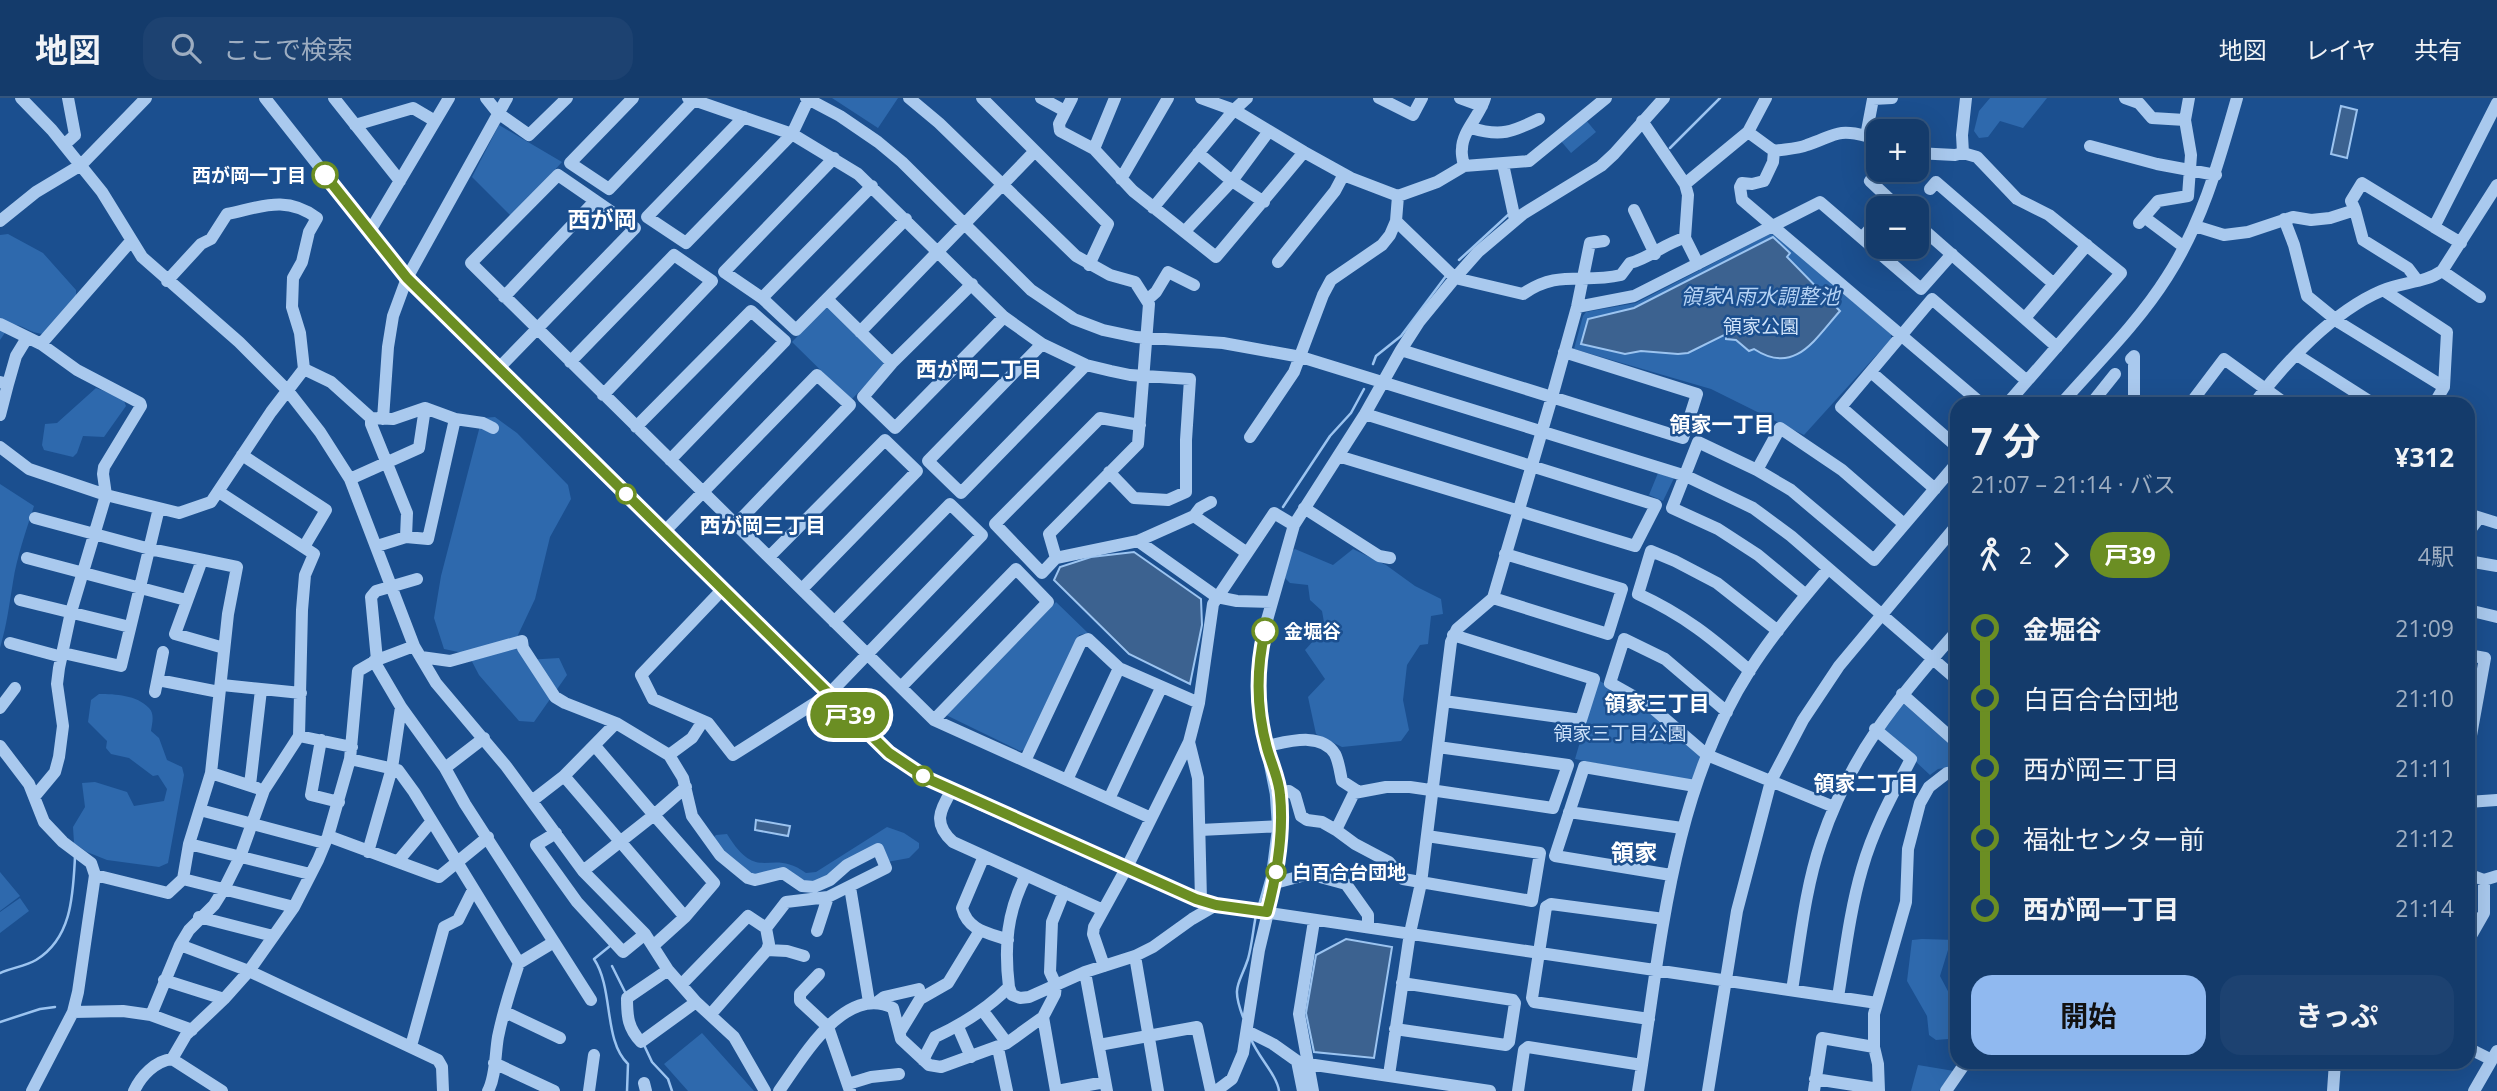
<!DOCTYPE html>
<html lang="ja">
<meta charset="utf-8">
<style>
body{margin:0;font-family:"Open Sans","Noto Sans JP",sans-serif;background:#1d4271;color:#f1f3f6;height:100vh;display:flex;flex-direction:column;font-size:26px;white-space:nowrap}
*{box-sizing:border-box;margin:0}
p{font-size:23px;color:#9dadc1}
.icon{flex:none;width:38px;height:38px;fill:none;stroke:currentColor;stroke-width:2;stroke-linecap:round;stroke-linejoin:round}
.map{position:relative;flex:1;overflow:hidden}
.details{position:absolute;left:1950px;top:299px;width:525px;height:672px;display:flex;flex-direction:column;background:#143b6b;border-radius:21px;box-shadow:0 7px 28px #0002,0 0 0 2px #33557e}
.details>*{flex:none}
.badge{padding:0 14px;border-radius:23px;font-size:24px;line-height:46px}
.tools{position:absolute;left:1866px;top:21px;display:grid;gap:14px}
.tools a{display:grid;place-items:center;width:63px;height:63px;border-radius:14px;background:#143b6b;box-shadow:0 7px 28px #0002,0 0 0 2px #33557e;font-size:35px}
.map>.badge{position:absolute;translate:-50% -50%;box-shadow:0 0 0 4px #fff}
.legs{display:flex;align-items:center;gap:10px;height:77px;padding:0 21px;font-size:23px}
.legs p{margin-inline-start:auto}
.head{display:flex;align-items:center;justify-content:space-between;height:119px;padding:0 21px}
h1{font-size:38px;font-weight:700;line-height:52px}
.button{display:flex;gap:14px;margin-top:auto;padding:14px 21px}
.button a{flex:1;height:80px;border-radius:21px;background:#90b9f0;color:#111;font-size:28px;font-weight:700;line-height:80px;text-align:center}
.button a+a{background:#1d4271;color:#f1f3f6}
ul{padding:0 21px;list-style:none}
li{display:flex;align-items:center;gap:24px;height:70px;font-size:26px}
li i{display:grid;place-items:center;width:10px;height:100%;margin:0 9px;background:currentColor}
li i::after{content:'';width:18px;height:18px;margin:-9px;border:5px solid;border-radius:50%;background:#143b6b}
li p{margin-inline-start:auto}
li:first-child i{background:linear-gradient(#0000 50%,currentColor 0)}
li:last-child i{background:linear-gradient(currentColor 50%,#0000 0)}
header{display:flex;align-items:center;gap:42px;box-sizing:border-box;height:98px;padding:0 35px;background:#143b6b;border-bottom:2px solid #33557e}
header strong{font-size:33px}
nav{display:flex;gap:38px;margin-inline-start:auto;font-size:24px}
.search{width:490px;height:63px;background:#1d4271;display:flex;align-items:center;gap:18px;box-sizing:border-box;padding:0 24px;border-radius:21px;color:#9dadc1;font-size:26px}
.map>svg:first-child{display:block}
</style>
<header>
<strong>地図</strong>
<div class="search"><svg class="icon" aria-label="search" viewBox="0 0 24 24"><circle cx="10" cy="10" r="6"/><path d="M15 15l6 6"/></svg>ここで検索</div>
<nav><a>地図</a><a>レイヤ</a><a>共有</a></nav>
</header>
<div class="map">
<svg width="2497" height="993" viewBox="0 0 2497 993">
<rect width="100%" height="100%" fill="#1b4f8f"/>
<!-- green -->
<path fill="#2e69ad" d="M832,0H898L878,30Z
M1990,0H2047L2023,30L2000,23L1988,39L1979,40L1974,33L1979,13Z
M1585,21L1596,34L1571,55L1560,42Z
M499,27L562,64L512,119L472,79Z
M8,136L43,155L76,192V201L43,236C30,235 23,227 11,226L0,242V137Z
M1770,136L1775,137L1891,236V241L1804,337L1711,291L1574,251L1583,218L1586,214L1636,205Z
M825,210H830L884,263V268L851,302L792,244Z
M96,290L123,300L126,308L104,339L83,338L77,355L73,359L44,352L42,347L45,326L57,325Z
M495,319L517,335L568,387L571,401L550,439L535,501L518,537L526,562L559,560L567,577L534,624L519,623L479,577L468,556L444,551L434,520L441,478L482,320Z
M1658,375L1674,380L1663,403L1649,397Z
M0,386L34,408C26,433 17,458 13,484C9,508 7,526 0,550Z
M1295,451L1333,467L1353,451L1386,467L1415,488L1441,501L1443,516L1431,518L1428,546L1420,547L1407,567L1403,602L1409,632L1401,643L1342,649L1316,636L1308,599L1325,581L1305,552L1325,530L1322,513L1310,502L1308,487L1290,485L1285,480L1290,454Z
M1056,504L1088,535L1079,537L1026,651L1020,653L946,617Z
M1598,582L1645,609L1699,657L1702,661L1693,682L1688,684L1575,661Z
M99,596C115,596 137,597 149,610C155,616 152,626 151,633L159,640L167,662L182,669L184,677L168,765L159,769L107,762L87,754L74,745L73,729L85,709L82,685L95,684L127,694L134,708L164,703L167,691L158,677L153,678L129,660L111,656L106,650L107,643L88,624L91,602Z
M1903,605L1956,652V668L1938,671L1930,677L1882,632Z
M887,729L904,735L919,745V750L909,760L887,764L879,747L811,786L796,780L748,777L712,741L716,737L727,736C759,788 769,748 806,775L816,774Z
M0,774L20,798L0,813Z
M20,800L29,813L0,835V814Z
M1922,841L1956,842V851L1948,852L1940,878L1951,899L1952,935L1948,941L1936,942L1929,937L1927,918L1907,883L1912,842Z
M702,935L754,993H688L664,966Z
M1918,967L1954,973L1939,993H1911Z"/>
<!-- water -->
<path fill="#3c6290" stroke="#9cc4f0" stroke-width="2" d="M2341,8L2357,12L2347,60L2331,56Z
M1773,139L1790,155L1787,159L1840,213C1815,241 1795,278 1754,251L1749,253L1736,242L1726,241V236L1688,255L1678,256L1641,253L1625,256L1581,246L1588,221L1634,210Z
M1134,454L1201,501L1202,527L1190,586L1129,556L1054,482L1060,469L1091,459Z
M756,722L790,728L788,738L755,732Z
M1346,841L1392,849L1374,960L1314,954L1306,915L1316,857Z"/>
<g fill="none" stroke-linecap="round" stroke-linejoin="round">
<!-- stream -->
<path stroke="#9cc4f0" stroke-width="2.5" d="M1670,50L1720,0
M1459,162L1508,117
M1373,266L1376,258L1401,238L1446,178
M1283,409L1330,338L1351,315L1364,291
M1265,666L1271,696L1273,725
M1259,807L1267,779L1273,732
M610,848L594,861C614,891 603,942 628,966L627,993
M612,868L626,896
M0,875C11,870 26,868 36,862C72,840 73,797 75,759
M1243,919C1231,887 1239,888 1248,861C1252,847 1253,832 1256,817
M0,924L40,911L55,909
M1251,941C1258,959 1277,977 1279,993
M644,947L652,964L668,981L672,993"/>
<!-- minor -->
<path stroke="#a9c9ee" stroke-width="12" d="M21,0L52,32L102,94L142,159L239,244L288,293L320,334L350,381L414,548L436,585L506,668L583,773L645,836L668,872L696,904L734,939L765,993
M265,0L407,180L869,636C930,693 1013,719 1089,752C1131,771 1172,793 1216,807L1877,905
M334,0L400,83
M486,0L498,15L529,37L567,0
M633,0L570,65L609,91L694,2
M688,0L792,36L858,76L1004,219L1042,246L1086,267L1111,273L1130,277L1190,281L1186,342V394L1168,402L1134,400L1109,374
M806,0L840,18L878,44L902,64L1031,192L1074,221L1103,232L1136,239L1223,245L1301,259L1686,378L1753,410L1791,438L1956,581
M909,0L939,25L1076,158L1110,177L1135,184L1149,206L1138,346L1049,436L1056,460
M982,0L1108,126L1089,167
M1041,0L1065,13
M1072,0L1059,26L1060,33L1094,51L1133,93L1216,159L1304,54
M1201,0L1234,12L1304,54L1351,80L1398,98L1437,84L1464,68L1529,63L1606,0
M1379,0L1413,17L1422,0
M1460,0L1482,8
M2125,0L2139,5L2152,20L2185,22
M744,19L647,119L686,145L792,36L809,0
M1642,23L1685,86L1688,97L1685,140L1698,166
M355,27L413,10L435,23
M1471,30C1501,39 1512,34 1539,21
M1748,34L1774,53C1785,51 1797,51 1807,47C1834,38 1837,30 1866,38L1873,1L1892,0
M64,47L75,37L68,0
M2090,48L2157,66L2216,77
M1094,51L1115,0
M1774,53L1773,64L1764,83L1752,86L1742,85L1740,89L1742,102L1982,306
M1198,55L1232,83L1264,104
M1916,55L1955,57L1963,55L1977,59L2017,101L2049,117L2121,175L2007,306
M1963,55L1962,37L1966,0
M834,60L724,174L762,200L796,232L906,121
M1503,66L1515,122
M1464,68C1463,63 1461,56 1462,51C1462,33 1480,18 1485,0
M1896,72V78L1872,80L1870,83L1899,110
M1121,81L1168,0
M1685,86L1748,34L1766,0
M1930,91L1936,84L2054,186
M1153,110L1234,12L1247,0
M1634,112L1655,156
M2355,112L2363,142L2408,170L2417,182
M2144,119L2184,149
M2284,121L2294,147L2307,198L2340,225L2444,289
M0,123L36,94L81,67L146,0
M1396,123L1455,180L1523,196C1558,171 1582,186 1621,177L1630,165C1650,160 1665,145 1685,140
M1916,125L2057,249
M2139,125L2158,103L2188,98L2191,57L2185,22L2189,0
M2195,128L2224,137L2248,134L2293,119L2311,122L2330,120L2355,112L2351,103L2362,85L2434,129
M370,133L449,0
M1185,133L1232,83L1269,33
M1862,140L1878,121
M2461,145L2434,129L2497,5
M1278,164L1335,93L1344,76
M2442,173L2480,199
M972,186L892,265L863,299L895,330L1004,219
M2383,192L2447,234L2444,289L2434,306
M504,199L595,103
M762,200L872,88
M828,202L892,265
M1147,202L1156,194L1168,174L1194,187
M1577,209L1634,198L1820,104L1921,191L1952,156
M2025,220L2087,147
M0,226L41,246L77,272L140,305L141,308L104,369L103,376L106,397L179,415L211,404L271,314L304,271L300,235L292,209L293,180L302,164L309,134L317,120C286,97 261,109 227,116L211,141L201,146L167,183
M860,234L1035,53
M41,246L131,143
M1042,246L928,363L961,395L1086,267
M1401,252L1683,340L1697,296L1564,254
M2297,257L2374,306
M2131,261L2134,258V306
M570,264L674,157L712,183L603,297
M304,271L331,284L371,320L393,321L425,310L455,321L483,325L493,330
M498,271L635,130L558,77L471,165L934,622L1151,720
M1871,274L1956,348
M8,286L16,258L27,240
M2061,306C2097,265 2138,225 2167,179C2203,123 2219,63 2237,0
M2091,306L2115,276
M2190,306L2224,261L2286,306
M2254,306C2284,265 2334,213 2381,193C2401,184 2425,185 2442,173L2497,87
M0,317L8,286L0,284
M371,320V326L407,415L406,439
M383,321L388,249L393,218L407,180L507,0
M1140,327L1100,320L995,426L1042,475L1056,460L1138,443L1194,418L1200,410L1211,404
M636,329L751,213L785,243L670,362
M1250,339L1294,274L1323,197L1331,182L1382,147L1390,137L1396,123L1398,98
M0,349L29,371L106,397L71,514L59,570L57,586L63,628L59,659L55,674L35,698
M242,357L326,412L304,449
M1338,358L1635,448L1656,407L1365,316
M1757,372L1780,330L1842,372L1904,426
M350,381L419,350L425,310
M1935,391L1841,309L1932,201L2027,283
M219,394L314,456L305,477L302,512L299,638
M1304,410L1379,458L1390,460
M2468,416L2497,425
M1194,418L1247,455
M35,420L150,451L237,469L228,516L211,675L189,746L183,781L168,795L95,777
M664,434L817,277L850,307L736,426
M2468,435L2479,420
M1138,443L1217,499L1237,503L1272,504
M377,448L406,439L428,441L455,321
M769,459L885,342L917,373L802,491
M27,460L186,502
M202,462L175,536L224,550
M2468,463L2497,468
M722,492L641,577L653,601L708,625L733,657L829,596L982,437L950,406L834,524
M1806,497L1758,457L1718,431L1672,410L1698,344L1757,372L1791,392L1874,462L1956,366
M1493,500L1608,536L1622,491L1505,456
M20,502L130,529
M2468,512L2497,519
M10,545L62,559
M63,555L121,568L159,410
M2468,557L2485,560L2468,654
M421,559L450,563L522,543L523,550L555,599L565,605L616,625L669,657L683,680L692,718L720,757L748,780L755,782L783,775L802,788L814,789L830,782L847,767L878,751L886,770L828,799L786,804L766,830L769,846L767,852L711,916
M377,562L371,499L376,493L417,481
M374,563L401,609L445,670
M1750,573C1712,540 1684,517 1638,496L1651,453L1675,463L1717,485L1778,533
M158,582L219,594
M222,587L301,595
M901,589L1016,471L1048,504L934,622
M155,594L163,554
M1902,596L1956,644
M1444,603L1581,622L1594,581L1453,537
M0,610L15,590
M1727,614L1665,561L1624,541L1610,585L1649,607L1707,657L1834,709
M484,640L445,670L465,706L554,844L519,865C511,889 503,914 498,939C495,956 496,978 488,993
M321,642L311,697L339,704
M1189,644L1198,680L1201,802
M0,648L29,686L44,724L63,744L91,765L95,777L78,894L73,914L32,993
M595,648L654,717L686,689
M1266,648C1287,644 1321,633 1335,656C1339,664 1340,674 1342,683L1359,694
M669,657L692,640L703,623
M350,661L398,672L414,694L519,865
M1025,663L1081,544L1088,541L1119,570L1199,605
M211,675L257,690
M564,678L685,819
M1067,682L1119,570
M250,687L261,592
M952,692C939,713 933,726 953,744L1103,812
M1280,694L1289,693L1295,697L1301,718L1307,722L1322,724L1336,732L1355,746L1389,764L1403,781L1532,803L1540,755L1427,738
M1109,701L1161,590
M533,702L564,678L616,625
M2468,704L2497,702
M200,712L324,745
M1569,714L1682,730
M1200,732L1282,728
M1336,732L1354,695L1386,689H1410L1553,710L1568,667L1438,649
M556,735L536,747L577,804L623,854L645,836
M328,738L439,779L488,739
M189,746L310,776
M368,754L392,670L401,609
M984,758L962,810C968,833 989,835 1008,842
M399,762L431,724
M583,773L654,717L714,785L685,819L653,848
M2468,776L2484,782
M1026,777C1007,814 1004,848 1009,889L1012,897L1020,900L1029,899L1085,874L1135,858L1153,849L1192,821L1216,807
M1671,777L1555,758L1584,669L1695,688
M183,781L294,809
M1275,785L1309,776L1346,786L1368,817V829
M850,789L869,904
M199,819L273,838
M817,833L828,799
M2468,843L2484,815V782L2497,778
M554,844L591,902
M180,847L249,873L438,962L442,969L443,993
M767,852L787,853L804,858
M1135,858L1158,993
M1104,868L1093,836L1094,829L1127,769L1189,644L1199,605L1213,506L1274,415L1294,427
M668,872L627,900C627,919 628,930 641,944L696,904
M1085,874L1107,993
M819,876L800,896V903L828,929L850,993
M164,882L224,901
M681,887L748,818L766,830
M1792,892C1800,843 1805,791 1821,744C1850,657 1897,601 1956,534
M1838,899C1845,856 1850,812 1862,771C1873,732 1892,697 1911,661L1875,631
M876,905L884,899L919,891
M983,913L1007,945
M73,914L123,913L151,917L192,932
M505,914L560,940
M151,917L180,847L189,832L214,807L224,791L240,759L264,692L299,638L352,649
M1043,919L1056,993
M1649,921L1534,904L1532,900L1546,809L1551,806L1664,821
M958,929L971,959
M1395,931L1506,947L1509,944L1515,905L1513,902L1402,885
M1247,933L1273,946L1297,963L1303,993
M900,934L920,901L948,885L979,834
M1099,947L1197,929L1211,993
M411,948L444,829L458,822L473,792
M998,950L1007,993
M2468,950L2492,962
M923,962L935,939C963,926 987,911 1009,889
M494,965L554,993
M1308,966L1490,993
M1389,977L1410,835L1421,785L1451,544L1457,531L1493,500L1552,299L1577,209L1590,145L1604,143
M1815,981L1879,991
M644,985L646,993
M848,986L871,979L899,976
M134,993C141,978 155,963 172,961
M222,993L172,961L186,937L224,901L249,873L294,809L318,762L328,738L350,661L358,573L377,562L414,548
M589,993L594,957
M779,993C802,961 845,885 893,910L901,941L929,967L941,969L1007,945L1043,919L1055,896L1056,887L1050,874L1052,824L1064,794
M1057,993L1105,984
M1216,993L1232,981L1243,955L1259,852L1275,785L1282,728L1280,694L1266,648L1257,582L1259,560L1265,529L1294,427L1365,316L1401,252L1419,224L1455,180L1478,154L1523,116L1601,68L1614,56L1664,0
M1313,993L1299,916L1314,823
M1518,993L1524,952L1528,949L1642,967
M1638,993C1661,849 1670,697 1750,572C1773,536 1801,503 1828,471
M1708,993L1737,813L1771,683L1803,622L1839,568L1956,428
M1814,993L1822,940L1874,949
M1879,993L1878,966L1874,949V916L1906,804L1908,751L1920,705L1929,689L1947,675L1956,674
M1946,993L1966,964
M2333,993L2335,964
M2474,993L2497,953"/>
</g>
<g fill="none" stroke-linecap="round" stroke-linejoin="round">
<!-- line-1 casing -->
<g stroke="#fff" stroke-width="16">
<path id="line-1" d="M325,77L407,180L889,655L928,681L1196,801L1216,807L1267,814C1277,776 1284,736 1280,697C1279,681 1271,665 1267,650C1256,610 1256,572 1265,533"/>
</g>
<!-- line-1 -->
<use href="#line-1" stroke="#6b8e23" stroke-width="10"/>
</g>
<!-- markers -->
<g fill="#fff" stroke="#6b8e23" stroke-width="3.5">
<circle cx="325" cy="77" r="12"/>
<circle cx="626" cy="396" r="9"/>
<circle cx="1265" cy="533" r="12"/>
<circle cx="923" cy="678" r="9"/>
<circle cx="1276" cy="774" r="9"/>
</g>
<g text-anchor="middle" stroke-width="5" stroke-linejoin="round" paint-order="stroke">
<!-- stop labels -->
<g font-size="19" font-weight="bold" fill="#fff" stroke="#1b4f8f" text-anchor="start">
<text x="306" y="84" text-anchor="end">西が岡一丁目</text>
<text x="1284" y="540">金堀谷</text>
<text x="1292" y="781">白百合台団地</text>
</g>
<!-- park labels -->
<g font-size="19" fill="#cfe3fa" stroke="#1b4f8f">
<text x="1761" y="235">領家公園</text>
<text x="1620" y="642">領家三丁目公園</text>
</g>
<!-- water labels -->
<g font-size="21" font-style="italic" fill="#b5d3f5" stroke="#1b4f8f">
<text x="1760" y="206">領家A雨水調整池</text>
</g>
<!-- neighbourhood labels -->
<g font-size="21" font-weight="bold" fill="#fff" stroke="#1b4f8f">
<text x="979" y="279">西が岡二丁目</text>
<text x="1722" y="334">領家一丁目</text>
<text x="763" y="435">西が岡三丁目</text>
<text x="1657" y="613">領家三丁目</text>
<text x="1866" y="693">領家二丁目</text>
</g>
<!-- quarter labels -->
<g font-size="23" font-weight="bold" fill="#fff" stroke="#1b4f8f">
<text x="602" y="130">西が岡</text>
<text x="1634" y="763">領家</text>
</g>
</g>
</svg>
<div class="tools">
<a>+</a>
<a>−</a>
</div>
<b class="badge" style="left:850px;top:617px;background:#6b8e23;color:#fff">戸39</b>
<section class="details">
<div class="head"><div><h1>7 分</h1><p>21:07 – 21:14 · バス</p></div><b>¥312</b></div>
<div class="legs"><svg class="icon" aria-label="walk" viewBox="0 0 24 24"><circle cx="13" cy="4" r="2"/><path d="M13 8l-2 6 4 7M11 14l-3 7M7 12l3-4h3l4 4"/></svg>2<svg class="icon" aria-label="forward" viewBox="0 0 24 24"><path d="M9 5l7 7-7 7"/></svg><b class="badge" style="background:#6b8e23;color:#fff">戸39</b><p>4駅</p></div>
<ul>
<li><i style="color:#6b8e23"></i><b>金堀谷</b><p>21:09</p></li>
<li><i style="color:#6b8e23"></i><span>白百合台団地</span><p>21:10</p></li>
<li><i style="color:#6b8e23"></i><span>西が岡三丁目</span><p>21:11</p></li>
<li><i style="color:#6b8e23"></i><span>福祉センター前</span><p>21:12</p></li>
<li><i style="color:#6b8e23"></i><b>西が岡一丁目</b><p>21:14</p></li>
</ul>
<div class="button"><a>開始</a><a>きっぷ</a></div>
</section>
</div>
